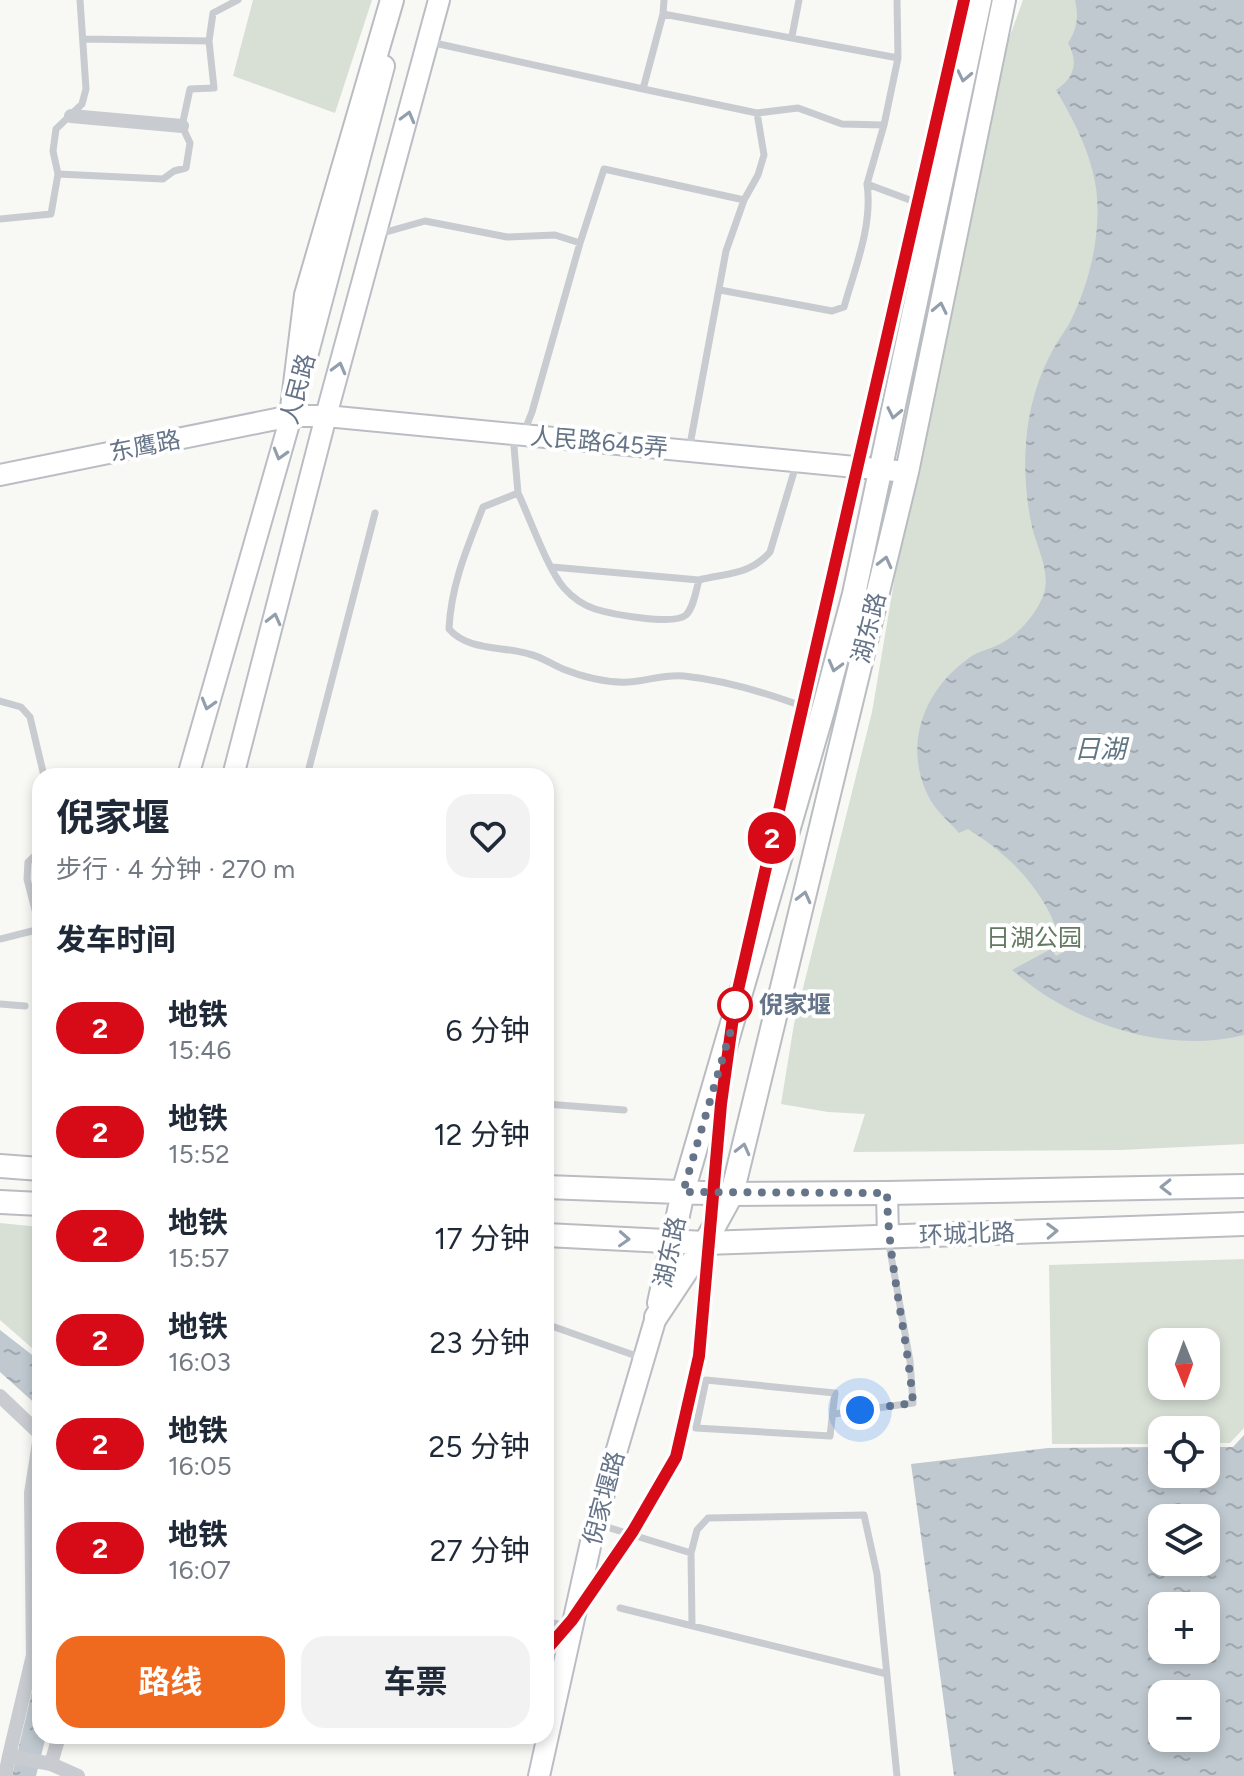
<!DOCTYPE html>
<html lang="zh">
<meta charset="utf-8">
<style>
body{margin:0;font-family:Figtree,"Noto Sans SC",sans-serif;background:#f2f2f3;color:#1f2937;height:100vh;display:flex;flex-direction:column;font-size:30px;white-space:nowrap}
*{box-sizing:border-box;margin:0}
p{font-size:26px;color:#747a83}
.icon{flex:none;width:44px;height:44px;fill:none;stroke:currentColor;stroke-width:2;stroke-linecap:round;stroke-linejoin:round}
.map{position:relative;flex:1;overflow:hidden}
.drawer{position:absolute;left:32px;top:768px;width:522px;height:976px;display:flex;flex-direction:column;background:#fff;border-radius:24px;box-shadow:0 4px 12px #0003}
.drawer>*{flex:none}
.badge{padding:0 16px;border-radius:26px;font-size:28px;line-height:52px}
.needle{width:52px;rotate:179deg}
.fabs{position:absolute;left:1148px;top:1328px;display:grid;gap:16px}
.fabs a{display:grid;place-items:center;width:72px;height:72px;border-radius:16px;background:#fff;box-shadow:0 4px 12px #0003;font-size:40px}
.you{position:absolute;width:40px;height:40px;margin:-20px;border:6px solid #fff;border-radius:50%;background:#1a73e8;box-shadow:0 0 0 12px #1a73e833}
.map>.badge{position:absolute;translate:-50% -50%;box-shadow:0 0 0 4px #fff}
h2{padding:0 24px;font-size:30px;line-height:72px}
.round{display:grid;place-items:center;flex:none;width:84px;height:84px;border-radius:24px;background:#f2f2f3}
.summary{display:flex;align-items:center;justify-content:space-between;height:136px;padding:0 24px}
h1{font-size:38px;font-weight:700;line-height:60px}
.primary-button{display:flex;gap:16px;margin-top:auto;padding:16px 24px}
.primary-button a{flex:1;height:92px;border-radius:24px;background:#ef6a1f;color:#fff;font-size:32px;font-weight:700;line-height:92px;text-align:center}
.primary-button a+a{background:#f2f2f3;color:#1f2937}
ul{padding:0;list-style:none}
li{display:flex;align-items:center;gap:24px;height:104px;padding:0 24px}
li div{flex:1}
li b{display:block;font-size:30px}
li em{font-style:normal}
li .badge{min-width:88px;font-weight:700;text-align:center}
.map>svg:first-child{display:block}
</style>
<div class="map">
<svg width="1244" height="1776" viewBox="0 0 1244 1776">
<defs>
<pattern id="water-ripples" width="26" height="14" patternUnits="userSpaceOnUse" patternTransform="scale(2)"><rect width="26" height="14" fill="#bfc9cf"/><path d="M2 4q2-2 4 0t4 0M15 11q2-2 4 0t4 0" fill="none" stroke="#9fa8ae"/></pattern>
</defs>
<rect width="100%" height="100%" fill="#f8f8f5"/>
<!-- green -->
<path fill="#d8e0d6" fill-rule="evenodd" d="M253,0H372L335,113L233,76Z
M1023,0H1244V1144L1121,1150L853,1152L865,1114L828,1112L781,1104L794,1024L872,712L897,564L934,401L961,244L1000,63Z
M0,1223L40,1227V1355L0,1320Z
M1244,1259V1428L1230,1443H1206V1430H1162V1444H1052L1049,1265ZM1162,1342H1206V1386H1162Z"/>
<!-- water -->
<path fill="url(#water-ripples)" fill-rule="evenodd" d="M1075,0H1244V1035C1164,1055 1072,1023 1012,970L1051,949L1056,956L1064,952C1051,898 1015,858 968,829L959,833C950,822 939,814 931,801C902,750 921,692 969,658C978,651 991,649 1002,643C1019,634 1038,612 1044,593C1051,570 1035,545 1031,522C1026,498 1024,468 1026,444C1028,410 1038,375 1055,346C1060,337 1067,329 1071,320C1092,278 1105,219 1093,173C1086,143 1071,116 1056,90C1074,78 1079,63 1068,43C1077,29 1079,17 1075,0Z
M0,1330L40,1361V1408L0,1372Z
M1244,1435V1776H954L911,1464L1048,1448L1162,1447V1474H1206V1447H1233ZM1162,1518H1206V1562H1162ZM1162,1606H1206V1650H1162ZM1162,1694H1206V1738H1162Z
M40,1657V1736H46L36,1776H12Z"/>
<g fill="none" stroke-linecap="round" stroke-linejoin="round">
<!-- secondary casing -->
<g stroke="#babec4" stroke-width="24">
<path id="secondary" d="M305,364L384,66
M0,475L291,416H326L907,472
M188,776L294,406
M233,776L326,416L439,0
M887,1193L888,1237
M539,1776L595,1524L656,1317"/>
</g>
<!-- primary casing -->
<g stroke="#b9bcc1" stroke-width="26">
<path id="primary" d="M291,416L306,295L392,0
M0,1166L40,1169
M546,1187L732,1194L887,1193L1244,1186
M0,1202L40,1204
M546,1235L705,1243L1244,1224
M659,1303L683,1192L822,714L854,594L980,0
M656,1317L705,1243L732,1194L907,472L1004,0"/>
</g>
<!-- lane -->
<path stroke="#c8cbcf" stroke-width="7" d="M663,14L898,58L897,0
M792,36L799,0
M83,39L209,41
M430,42L643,89L663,14L664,0
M898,58L884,125L867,184L934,209
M643,89L757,113L764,155L758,175L744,200L726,251L689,450
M757,113L798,108L842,124L884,125
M58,174L163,179L174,171L186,168L190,143L182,126L190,89L214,88L209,41L213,13L238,0
M0,219L51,214L58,174L53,151L56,129L82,104L86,89L80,0
M379,234L425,221L507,237L555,235L580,243L604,169L744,200
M720,290L832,311L844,307C855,268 873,225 867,184
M524,432L532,412L580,243
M513,435L518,493L483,507C467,548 451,585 449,629C468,651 503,646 529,654C542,657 551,664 563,669C583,677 608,683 629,682C647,681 665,674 684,676C731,681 777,696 820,713
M518,493C529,516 548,570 564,588C572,597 583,605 595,609C611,614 674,626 686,615C694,607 696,590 699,580L552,567
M699,580C727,573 750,575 770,552L796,465
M0,701L21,707L30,717L44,776
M307,776L375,513
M40,929L27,879L28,862L40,851
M0,939L40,929
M0,1004L25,1006
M546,1104L624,1110
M546,1324L642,1358
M706,1380L835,1393L830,1436L696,1428Z
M834,1414L913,1403L910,1361L888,1239
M597,1524L691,1553L697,1530L708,1518L864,1515L877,1574L897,1776
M691,1553L692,1625
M620,1608L887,1674"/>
<!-- street -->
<path stroke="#c8cbcf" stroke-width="14" d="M71,116L182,126
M0,1396L40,1434
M546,1625L571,1630
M9,1756L33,1655L31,1493L40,1436
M51,1764L59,1736
M5,1776L9,1756L51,1764L78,1776"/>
<!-- secondary -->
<use href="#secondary" stroke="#fff" stroke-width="20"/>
<!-- primary -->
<use href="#primary" stroke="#fff" stroke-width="22"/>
</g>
<!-- one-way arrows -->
<defs><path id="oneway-chevron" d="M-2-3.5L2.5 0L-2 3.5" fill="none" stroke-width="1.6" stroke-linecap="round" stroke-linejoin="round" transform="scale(2)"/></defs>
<g stroke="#939eac">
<use href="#oneway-chevron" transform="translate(964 76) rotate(102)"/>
<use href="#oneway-chevron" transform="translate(408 117) rotate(-75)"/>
<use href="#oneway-chevron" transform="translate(940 308) rotate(-78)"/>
<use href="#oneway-chevron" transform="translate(339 368) rotate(-75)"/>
<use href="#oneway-chevron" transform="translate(894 413) rotate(102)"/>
<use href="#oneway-chevron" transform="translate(280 454) rotate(106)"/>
<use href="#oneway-chevron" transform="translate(885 562) rotate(-76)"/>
<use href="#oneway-chevron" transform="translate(274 619) rotate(-76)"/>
<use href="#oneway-chevron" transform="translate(835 666) rotate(105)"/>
<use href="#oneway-chevron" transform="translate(208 704) rotate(106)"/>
<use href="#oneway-chevron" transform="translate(804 897) rotate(-76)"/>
<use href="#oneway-chevron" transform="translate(743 1149) rotate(-76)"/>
<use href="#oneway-chevron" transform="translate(1166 1187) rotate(179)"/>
<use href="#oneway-chevron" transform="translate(1052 1231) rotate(-2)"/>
<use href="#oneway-chevron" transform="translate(624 1239) rotate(3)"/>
</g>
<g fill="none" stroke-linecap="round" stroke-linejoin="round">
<!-- line casing -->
<g stroke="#fff" stroke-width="18">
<path id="line" d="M546,1650L572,1620L633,1531L676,1457L699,1356L721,1104L735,1003L964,0"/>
</g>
<!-- line -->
<use href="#line" stroke="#d60b17" stroke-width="12"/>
<!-- walk -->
<path stroke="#657488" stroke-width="8" stroke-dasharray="0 14.4" d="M735,1005L736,1013L683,1192L887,1193C888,1264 907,1332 913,1403L860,1410"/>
</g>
<!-- markers -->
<circle fill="#fff" stroke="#d60b17" stroke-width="4" cx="735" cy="1005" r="16"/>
<g text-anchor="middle" stroke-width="8" stroke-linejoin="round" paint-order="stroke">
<!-- street labels -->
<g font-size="24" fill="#657488" stroke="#fff">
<text transform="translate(298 389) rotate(-75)" y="8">人民路</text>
<text transform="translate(599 442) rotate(5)" y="8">人民路645弄</text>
<text transform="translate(145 446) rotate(-11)" y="8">东鹰路</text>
<text transform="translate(869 628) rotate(-76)" y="8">湖东路</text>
<text transform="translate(967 1234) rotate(-2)" y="8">环城北路</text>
<text transform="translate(670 1252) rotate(-78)" y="8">湖东路</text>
<text transform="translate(604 1498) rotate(-75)" y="8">倪家堰路</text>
</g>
<!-- park labels -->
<g font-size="24" fill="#627a61" stroke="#fff">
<text x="1034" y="946">日湖公园</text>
</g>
<!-- stop labels -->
<g font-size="24" font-weight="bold" fill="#657488" stroke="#fff" text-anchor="start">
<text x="759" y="1013">倪家堰</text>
</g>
<!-- water labels -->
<g font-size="26" font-style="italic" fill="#617683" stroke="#fff">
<text x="1100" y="758">日湖</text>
</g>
</g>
</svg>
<div class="fabs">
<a><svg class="needle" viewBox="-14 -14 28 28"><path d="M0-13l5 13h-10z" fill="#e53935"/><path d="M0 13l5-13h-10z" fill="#747a83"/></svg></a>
<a><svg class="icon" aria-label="locate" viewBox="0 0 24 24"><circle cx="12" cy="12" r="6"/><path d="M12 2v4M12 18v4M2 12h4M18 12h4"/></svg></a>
<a><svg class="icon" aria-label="layers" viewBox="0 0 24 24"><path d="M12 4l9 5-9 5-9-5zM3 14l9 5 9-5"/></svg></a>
<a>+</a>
<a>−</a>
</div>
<div class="you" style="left:860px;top:1410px"></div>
<b class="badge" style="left:772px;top:838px;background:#d60b17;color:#fff">2</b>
<section class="drawer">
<div class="summary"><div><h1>倪家堰</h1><p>步行 · 4 分钟 · 270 m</p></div><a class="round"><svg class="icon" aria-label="heart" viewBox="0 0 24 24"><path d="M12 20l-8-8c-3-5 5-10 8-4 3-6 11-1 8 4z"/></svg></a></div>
<h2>发车时间</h2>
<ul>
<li><span class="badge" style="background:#d60b17;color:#fff">2</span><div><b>地铁</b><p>15:46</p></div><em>6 分钟</em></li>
<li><span class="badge" style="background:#d60b17;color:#fff">2</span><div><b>地铁</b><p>15:52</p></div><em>12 分钟</em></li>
<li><span class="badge" style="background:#d60b17;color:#fff">2</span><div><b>地铁</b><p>15:57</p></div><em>17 分钟</em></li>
<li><span class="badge" style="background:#d60b17;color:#fff">2</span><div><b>地铁</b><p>16:03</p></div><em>23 分钟</em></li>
<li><span class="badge" style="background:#d60b17;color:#fff">2</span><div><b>地铁</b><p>16:05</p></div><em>25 分钟</em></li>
<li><span class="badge" style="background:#d60b17;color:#fff">2</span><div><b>地铁</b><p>16:07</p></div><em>27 分钟</em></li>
</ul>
<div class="primary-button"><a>路线</a><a>车票</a></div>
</section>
</div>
